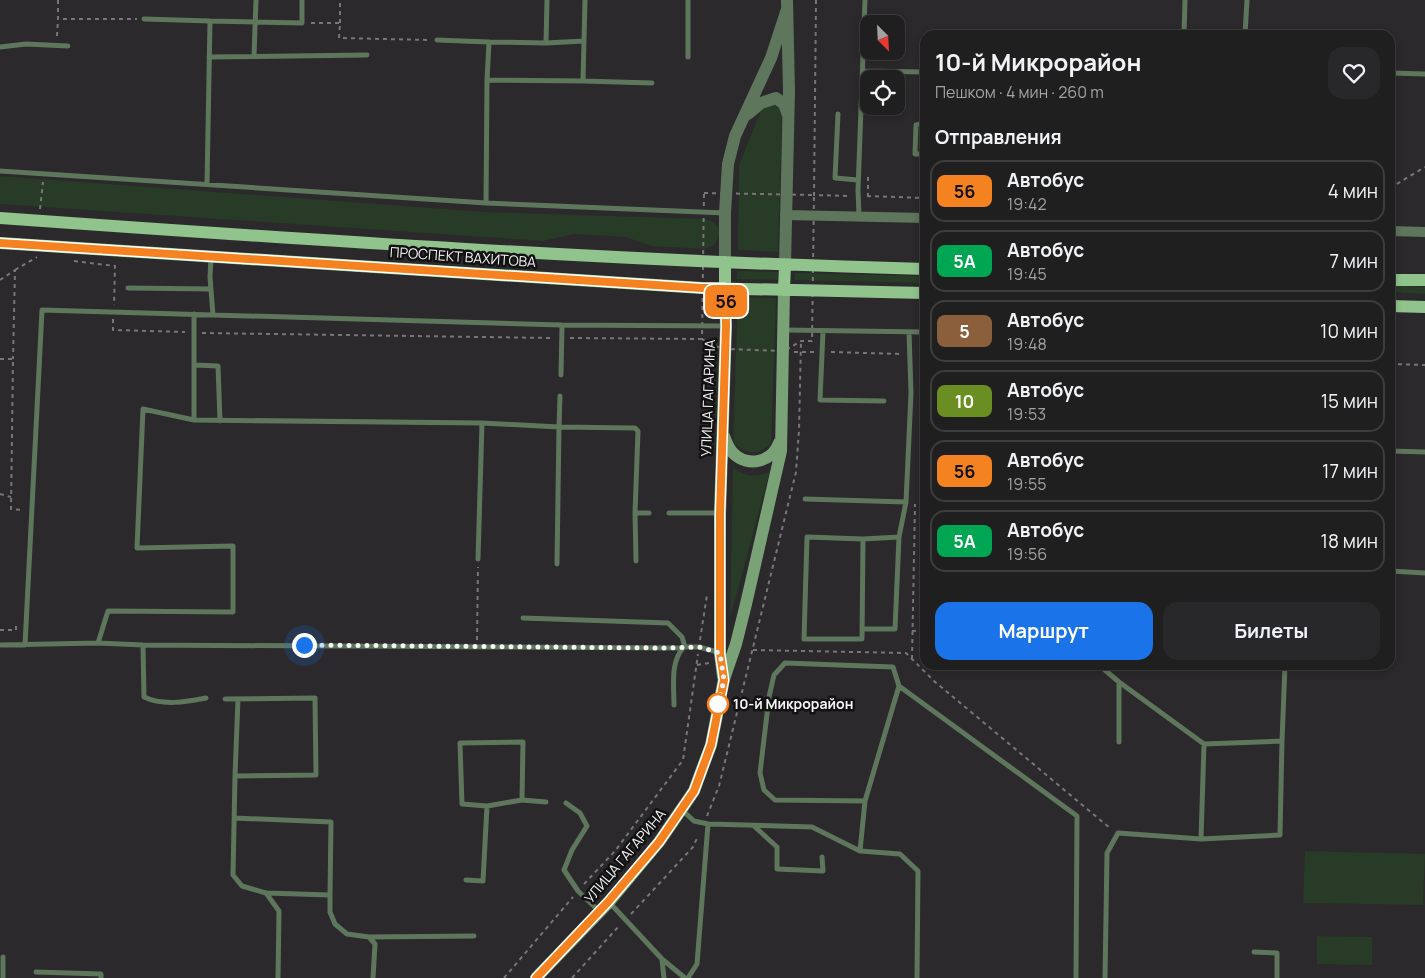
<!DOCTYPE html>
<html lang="ru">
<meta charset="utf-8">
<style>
body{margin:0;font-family:Manrope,sans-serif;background:#282729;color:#f1f3f6;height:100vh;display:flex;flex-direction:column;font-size:19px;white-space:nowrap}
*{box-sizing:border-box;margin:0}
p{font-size:16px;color:#a2a2a5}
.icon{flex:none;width:28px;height:28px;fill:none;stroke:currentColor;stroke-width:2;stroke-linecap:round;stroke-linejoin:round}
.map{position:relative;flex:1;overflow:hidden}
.side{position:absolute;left:920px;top:30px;width:475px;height:640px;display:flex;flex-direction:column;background:#201f20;border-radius:15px;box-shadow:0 2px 8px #0003,0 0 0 1px #3d3d3e}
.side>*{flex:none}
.badge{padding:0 10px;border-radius:8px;font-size:18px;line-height:32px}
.needle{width:32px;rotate:156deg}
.tools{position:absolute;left:860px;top:15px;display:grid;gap:10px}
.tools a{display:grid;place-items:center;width:45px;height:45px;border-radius:10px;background:#201f20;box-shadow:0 2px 8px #0003,0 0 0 1px #3d3d3e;font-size:25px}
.you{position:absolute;width:25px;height:25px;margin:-12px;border:4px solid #fff;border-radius:50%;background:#1a73e8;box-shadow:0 0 0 8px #1a73e833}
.map>.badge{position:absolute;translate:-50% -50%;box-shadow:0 0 0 2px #fff}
h2{padding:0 15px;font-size:19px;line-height:45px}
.round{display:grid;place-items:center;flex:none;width:52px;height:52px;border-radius:15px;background:#282729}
.summary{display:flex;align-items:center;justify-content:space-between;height:85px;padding:0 15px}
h1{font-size:24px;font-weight:700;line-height:38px}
.button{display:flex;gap:10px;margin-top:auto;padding:10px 15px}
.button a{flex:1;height:58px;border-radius:15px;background:#1a73e8;color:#fff;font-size:20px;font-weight:700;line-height:58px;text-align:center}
.button a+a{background:#282729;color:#f1f3f6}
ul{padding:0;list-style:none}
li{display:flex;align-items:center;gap:15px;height:62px;margin:0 10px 8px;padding:0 5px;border:2px solid #3d3d3e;border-radius:15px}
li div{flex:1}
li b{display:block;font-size:19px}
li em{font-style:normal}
li .badge{min-width:55px;font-weight:700;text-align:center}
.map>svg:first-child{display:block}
</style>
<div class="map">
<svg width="1425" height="978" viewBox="0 0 1425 978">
<rect width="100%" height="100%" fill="#2b292b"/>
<!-- green -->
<path fill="#273b26" d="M772,104L778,106L782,113L778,252L738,250L739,165L762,108Z
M0,176L485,212L706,219C719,222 723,233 715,244L705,249L651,246L626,237L574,234L544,241L0,204Z
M737,271L778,272V280L737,279Z
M795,273L925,276V283L794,280Z
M1390,285L1425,287V294L1390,292Z
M738,297L776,298L771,443C760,456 744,455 733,442Z
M733,467C744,477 757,478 770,471L730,618Z
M1305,851L1425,854L1423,905L1303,903Z
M1317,936L1372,937V965L1317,964Z"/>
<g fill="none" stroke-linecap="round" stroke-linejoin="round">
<!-- path -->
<path stroke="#787678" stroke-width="2" stroke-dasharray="4 4" stroke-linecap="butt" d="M58,0V19H137
M816,0L814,195L850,196
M311,23H340L339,38L429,40
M340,23V0
M57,36L58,19
M868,177V196
M1390,188L1425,167
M704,193L814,195L812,341H801L784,351L725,349L712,345L702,339Z
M867,196L925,198
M40,209L43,182
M74,261L115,266L114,305
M15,270L37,257
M0,280L15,270L13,359
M113,319V330L185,332
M202,333L552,338
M570,338L702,339
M712,345V356
M794,352H814
M831,352L902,354
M919,354H925
M0,359H13L11,509L23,510
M1390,364L1425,365
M0,494L11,497
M0,630H16V625
M912,631L925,630
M477,640L478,567
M700,640L707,595
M753,650L906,653L934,681L1111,829
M912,659L915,504
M697,665L709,663
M707,816L719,786L796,472L799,430L801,341
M584,884L615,851L683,760L698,654
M631,914L693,847L698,836
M504,978L573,897
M572,978L619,926"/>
<!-- service -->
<path stroke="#5e765c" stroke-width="5" d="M688,0V57
M144,19L210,21
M1184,35L1185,0
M1245,35L1247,0
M437,40L489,42
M546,43L584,41
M0,47L26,44L68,46
M254,56L256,0
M209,57L367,55
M863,71L925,72
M1390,73L1425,74
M487,80L489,42L546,43L547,0
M583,81L652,83
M838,114L835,178L858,180
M925,123L916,125L915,154H925
M0,171L486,203L725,213
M207,184L210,21L302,23V0
M486,203L487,80L583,81L585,0
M859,216L858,190L865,0
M211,258L210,277L213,315
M128,288L211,289
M784,330L925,332
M823,331L820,400L884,401
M195,365L218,366L220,421
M561,375L562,325
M194,420V314
M1390,451L1425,452
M805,499L906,502
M635,513H649
M669,513H719
M863,539L862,639H804L807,537L863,539L899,537
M478,559L482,423
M557,564L559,427L635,428L638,431L635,513L636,561
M1390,571L1425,573
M523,618L668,623L682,637L685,647H699L718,652
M862,629H895L899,537L906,502L911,393L909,332
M98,643L108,611L233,612V546L137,548L143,409L194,420L482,423L559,427L560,396
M0,645L98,643L143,645L683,648
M25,645L42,310L562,325L726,326
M143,645L144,697C163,706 186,702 206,698
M1099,665L1119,682L1204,744L1282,741L1285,665
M1119,682V742
M899,686L865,801L860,851L900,854L918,871L917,978
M225,699L315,698L316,775L235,776L233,875L242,886L266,893L279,911L278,978
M674,705C674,686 670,661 684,647
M235,776L238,699
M865,801L775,800L764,790L760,773L769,697L774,675L785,663L893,667L899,686L1077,816L1076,978
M566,803L580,813L587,826L572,850L564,870L578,891L599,911
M487,806L462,804L460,743L523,742L522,800
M682,810L694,821L708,824L812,827L860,851
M234,818L331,822L330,895
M754,826L777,847V869L823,871L822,857
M1201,839L1204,744
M466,880L483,881L487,806L522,800L546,802
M266,893L330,895V912L335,924L347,934L369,937
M609,902L662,959L685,978
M1254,952L1277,953V978
M662,960L664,978
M36,972L101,974V978
M3,978V957
M373,978L375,944L369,937L474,936
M688,978L697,964L708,824
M1105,978L1107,853L1118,833L1201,839L1280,835L1282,741"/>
<!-- minor -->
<path stroke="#5e765c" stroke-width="10" d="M785,215L925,218
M1390,231L1425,232"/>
<!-- tertiary -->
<path stroke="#5e765c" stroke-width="12" d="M748,114L761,103L776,98L784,104L788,115
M725,262V213L728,164L735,136L771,58L787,9
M785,265L789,91L787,0"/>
<!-- secondary -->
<path stroke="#7aa277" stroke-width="12" d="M724,436C726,442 728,448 733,453C748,468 772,462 779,443
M723,677L720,653V514L726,326L725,288
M536,978L609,902L659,842L694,791L702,769L711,745L724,679L736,644L746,604L781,451L784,290"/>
<!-- primary -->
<path stroke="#90c48c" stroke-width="12" d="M0,218C308,240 616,261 925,269
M0,243L702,288L925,293
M725,262V288
M1390,280H1425
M784,290L785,265
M1390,306L1425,307"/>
</g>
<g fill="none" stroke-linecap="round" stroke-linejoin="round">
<!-- line casing -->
<g stroke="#fff" stroke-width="11">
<path id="line" d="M0,243L702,288H725L726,326L720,514V653L724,680L711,745L694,791L659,842L608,902L536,978"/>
</g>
<!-- line -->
<use href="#line" stroke="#f58220" stroke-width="8"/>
<!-- walk -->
<path stroke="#f4f3f5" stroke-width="5" stroke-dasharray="0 9" d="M304,645L661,648L699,647L720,653L724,680L718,704"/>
</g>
<!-- markers -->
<circle fill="#fff" stroke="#f58220" stroke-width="2.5" cx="718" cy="704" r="10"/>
<g text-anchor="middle" stroke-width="5" stroke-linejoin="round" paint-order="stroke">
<!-- street labels -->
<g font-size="14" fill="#f4f3f5" stroke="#131213">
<text transform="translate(463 257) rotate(4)" y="5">ПРОСПЕКТ ВАХИТОВА</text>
<text transform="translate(708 398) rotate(-88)" y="5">УЛИЦА ГАГАРИНА</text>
<text transform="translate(625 856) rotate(-50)" y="5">УЛИЦА ГАГАРИНА</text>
</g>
<!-- stop labels -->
<g font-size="14" font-weight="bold" fill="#f4f3f5" stroke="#131213" text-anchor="start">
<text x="733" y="709">10-й Микрорайон</text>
</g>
</g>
</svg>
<div class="tools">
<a><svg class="needle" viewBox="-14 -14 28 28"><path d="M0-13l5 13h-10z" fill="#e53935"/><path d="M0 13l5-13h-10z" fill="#a2a2a5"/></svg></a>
<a><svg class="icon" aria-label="locate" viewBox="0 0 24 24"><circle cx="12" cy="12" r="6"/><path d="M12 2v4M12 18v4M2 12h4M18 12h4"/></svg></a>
</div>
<div class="you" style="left:304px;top:645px"></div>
<b class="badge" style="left:726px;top:301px;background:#f58220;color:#111">56</b>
<section class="side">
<div class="summary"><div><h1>10-й Микрорайон</h1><p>Пешком · 4 мин · 260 m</p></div><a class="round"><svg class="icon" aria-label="heart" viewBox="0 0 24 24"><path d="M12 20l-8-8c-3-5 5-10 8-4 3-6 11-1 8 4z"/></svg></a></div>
<h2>Отправления</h2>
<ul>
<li><span class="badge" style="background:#f58220;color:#111">56</span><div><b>Автобус</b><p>19:42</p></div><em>4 мин</em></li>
<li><span class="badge" style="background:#00a651;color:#fff">5А</span><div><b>Автобус</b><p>19:45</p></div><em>7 мин</em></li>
<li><span class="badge" style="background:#8b5e3c;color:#fff">5</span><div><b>Автобус</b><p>19:48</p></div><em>10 мин</em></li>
<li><span class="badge" style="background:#6b8e23;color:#fff">10</span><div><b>Автобус</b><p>19:53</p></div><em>15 мин</em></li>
<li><span class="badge" style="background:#f58220;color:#111">56</span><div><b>Автобус</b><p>19:55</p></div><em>17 мин</em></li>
<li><span class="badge" style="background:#00a651;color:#fff">5А</span><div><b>Автобус</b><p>19:56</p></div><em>18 мин</em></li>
</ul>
<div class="button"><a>Маршрут</a><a>Билеты</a></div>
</section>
</div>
